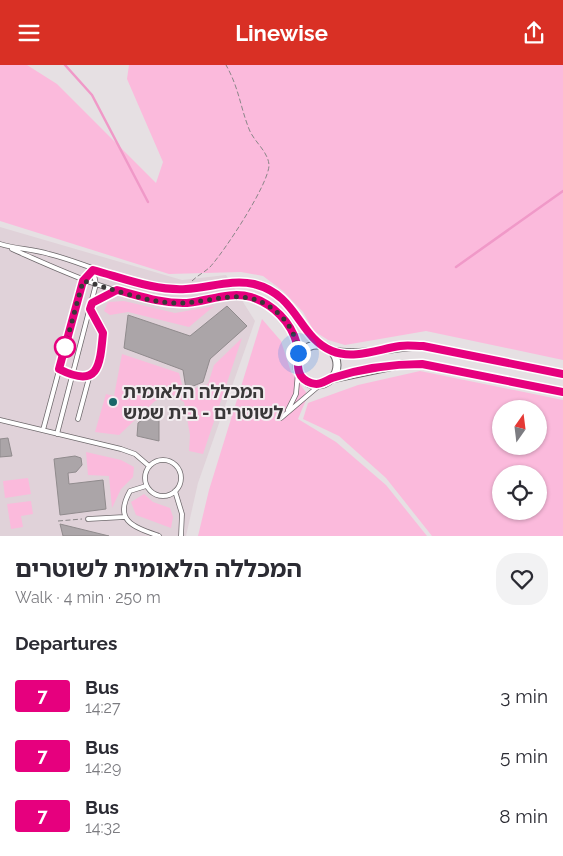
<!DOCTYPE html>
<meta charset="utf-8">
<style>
body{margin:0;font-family:Raleway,"Noto Sans Hebrew",sans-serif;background:#f2f2f3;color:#2b2b33;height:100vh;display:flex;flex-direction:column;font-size:19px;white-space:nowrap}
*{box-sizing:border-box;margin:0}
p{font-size:16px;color:#7c7c81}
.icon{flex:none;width:28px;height:28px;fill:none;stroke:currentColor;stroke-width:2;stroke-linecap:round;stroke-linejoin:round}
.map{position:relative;height:471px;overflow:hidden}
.drawer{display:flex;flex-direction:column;background:#fff;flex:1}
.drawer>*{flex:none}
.badge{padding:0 10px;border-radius:4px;font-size:18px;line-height:32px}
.needle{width:32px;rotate:14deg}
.tools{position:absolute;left:492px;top:335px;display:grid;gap:10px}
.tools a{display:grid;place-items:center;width:55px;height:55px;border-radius:50%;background:#fff;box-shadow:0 1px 4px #0004;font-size:25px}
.you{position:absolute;width:25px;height:25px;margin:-12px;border:4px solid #fff;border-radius:50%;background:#1a73e8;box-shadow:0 0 0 8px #1a73e833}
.map>.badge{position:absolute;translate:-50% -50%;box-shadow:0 0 0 2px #fff}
h2{padding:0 15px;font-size:19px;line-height:45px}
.round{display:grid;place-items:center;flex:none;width:52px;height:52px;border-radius:20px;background:#f2f2f3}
.overview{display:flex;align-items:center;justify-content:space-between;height:85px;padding:0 15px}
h1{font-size:24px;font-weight:700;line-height:38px}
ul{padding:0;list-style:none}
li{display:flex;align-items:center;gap:15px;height:60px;padding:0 15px}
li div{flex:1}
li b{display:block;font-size:19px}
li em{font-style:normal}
li .badge{min-width:55px;font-weight:700;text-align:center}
header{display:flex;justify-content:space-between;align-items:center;height:65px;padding:0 15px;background:#d93025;color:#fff;font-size:22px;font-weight:700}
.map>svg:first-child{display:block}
</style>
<header><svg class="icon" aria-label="menu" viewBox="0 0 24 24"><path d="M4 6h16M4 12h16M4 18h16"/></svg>Linewise<svg class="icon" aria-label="share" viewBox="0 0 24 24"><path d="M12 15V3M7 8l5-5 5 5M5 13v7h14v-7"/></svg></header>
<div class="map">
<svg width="563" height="471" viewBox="0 0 563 471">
<rect width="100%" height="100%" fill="#e6e0e3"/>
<!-- built -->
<path fill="#e0d2d9" d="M0,162L182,215L226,210L255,256L198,418L186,471H0Z"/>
<!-- green -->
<path fill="#fbbadc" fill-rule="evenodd" d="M0,0H27L57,19L156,118L163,97L127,14L129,0H563V295L426,266L345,280L328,275L314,266L303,247L283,226L263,211L241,207L169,209L0,156Z
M124,236L175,248L214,241L189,262L128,247L110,250L104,246L108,237Z
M262,254L281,276L291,307L308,330L298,354L336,377L386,420L427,471H198L209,425Z
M242,273L203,389L189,386L190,370L184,337L171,329L155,336L119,370L95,367L106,329L114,331L122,289L179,308L184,327L208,319L214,300Z
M420,306L563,335V471H432L386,413L339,371L303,354L308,338L358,320ZM501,344H539V381H501ZM501,409H539V446H501Z
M86,387L121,395L134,402L133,412L121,424L112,443L109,411L88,410Z
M28,413L31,429L5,433L3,416Z
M144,429L153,437L170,443L173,452L171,463L136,450L131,437Z
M31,436L33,449L21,451L23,462L11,464L7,439Z"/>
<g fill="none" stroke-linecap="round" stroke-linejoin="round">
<!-- stream -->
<path stroke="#f099c8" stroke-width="2.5" d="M65,0L92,30L148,137
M456,202L563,126"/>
</g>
<!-- building -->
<path fill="#aba5a8" stroke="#908b8d" d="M227,241L247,261L210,294L203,317L186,324L183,305L124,283L128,250L190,271Z
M159,342V376L137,371L138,358Z
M8,373L12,391L0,392V374Z
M75,391L81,393L82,400L76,407L68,408L69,419L103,415L106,444L60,450L54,394Z
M60,459L109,471H63Z"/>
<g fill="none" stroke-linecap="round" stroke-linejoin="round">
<!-- service casing -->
<g stroke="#6e696c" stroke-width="5.5">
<path id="service" d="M0,179C16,184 33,184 49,189C90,199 130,222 173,224C200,226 230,211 256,220C290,232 297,254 317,280
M12,184C62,206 114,231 170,237C196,240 227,223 253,233C280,244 299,266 297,296
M92,237L117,225
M59,304C98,324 99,302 103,268L90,244
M288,345L296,329L298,307
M281,353L321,319
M78,354L89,313
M0,355L121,384L135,389L149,401
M43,365L83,216L93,205
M57,369L96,219L93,205
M145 413a18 18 0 1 1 36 0a18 18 0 1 1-36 0Z
M146,421L130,426C113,456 134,462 159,471
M175,426L182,449L181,471
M88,454L124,452"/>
</g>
<!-- minor casing -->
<g stroke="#6e696c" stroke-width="9">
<path id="minor" d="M297 300a20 20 0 1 1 40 0a20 20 0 1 1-40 0Z
M332,286C362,292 392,281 423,281L563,309
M331,314L403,299H422L563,327"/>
</g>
<!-- path -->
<path stroke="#8a8688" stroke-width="1" stroke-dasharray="5 2.5" stroke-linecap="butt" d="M192,216C198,210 205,207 210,202C224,187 269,119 269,100C268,86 254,77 249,64C240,41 239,23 226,0
M58,456L82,454"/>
<!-- service -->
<use href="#service" stroke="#fff" stroke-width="4"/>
<!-- minor -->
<use href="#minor" stroke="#fff" stroke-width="7"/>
</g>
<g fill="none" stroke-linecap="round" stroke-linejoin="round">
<!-- line casing -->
<g stroke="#fff" stroke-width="11">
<path id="line" d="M563,309L423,281C415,281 407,280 400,281C379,284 353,295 332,286C298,272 298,230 254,219C231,214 209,223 186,224C155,226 123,213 93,205L83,216L59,304C98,324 100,302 103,268L90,244L92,238L117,225C140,231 163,239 187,238C208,236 230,226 251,232C273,239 291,257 297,279C300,294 292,312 311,318C320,321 325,316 332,313C360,304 393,299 422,299L563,327"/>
</g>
<!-- line -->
<use href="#line" stroke="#e6007e" stroke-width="8"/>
<!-- walk -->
<path stroke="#393738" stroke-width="5" stroke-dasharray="0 9" d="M65,282L83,216C111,223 142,236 172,238C214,240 245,216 281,251C291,261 297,274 298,288"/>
</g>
<!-- markers -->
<circle fill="#fff" stroke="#e6007e" stroke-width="2.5" cx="65" cy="282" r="10"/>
<circle fill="#196769" stroke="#f3edf0" stroke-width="2" cx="113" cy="337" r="5"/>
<g text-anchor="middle" stroke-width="4" stroke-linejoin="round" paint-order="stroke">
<!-- poi labels -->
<g font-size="18" font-weight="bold" fill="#393738" stroke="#f3edf0" text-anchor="start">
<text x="123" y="333">המכללה הלאומית<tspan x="123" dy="21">לשוטרים - בית שמש</tspan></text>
</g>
</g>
</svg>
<div class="tools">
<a><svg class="needle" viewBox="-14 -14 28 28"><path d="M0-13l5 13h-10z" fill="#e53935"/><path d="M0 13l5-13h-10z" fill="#7c7c81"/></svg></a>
<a><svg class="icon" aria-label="locate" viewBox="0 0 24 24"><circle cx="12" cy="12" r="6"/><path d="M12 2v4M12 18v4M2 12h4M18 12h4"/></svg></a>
</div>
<div class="you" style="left:298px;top:288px"></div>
</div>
<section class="drawer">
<div class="overview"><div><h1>המכללה הלאומית לשוטרים</h1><p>Walk · 4 min · 250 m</p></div><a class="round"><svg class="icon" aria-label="heart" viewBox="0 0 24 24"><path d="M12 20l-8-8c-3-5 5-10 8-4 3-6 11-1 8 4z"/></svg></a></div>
<h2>Departures</h2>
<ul>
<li><span class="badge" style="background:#e6007e;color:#fff">7</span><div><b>Bus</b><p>14:27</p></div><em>3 min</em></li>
<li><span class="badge" style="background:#e6007e;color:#fff">7</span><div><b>Bus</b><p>14:29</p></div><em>5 min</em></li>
<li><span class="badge" style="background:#e6007e;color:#fff">7</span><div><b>Bus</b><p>14:32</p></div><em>8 min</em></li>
</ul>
</section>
